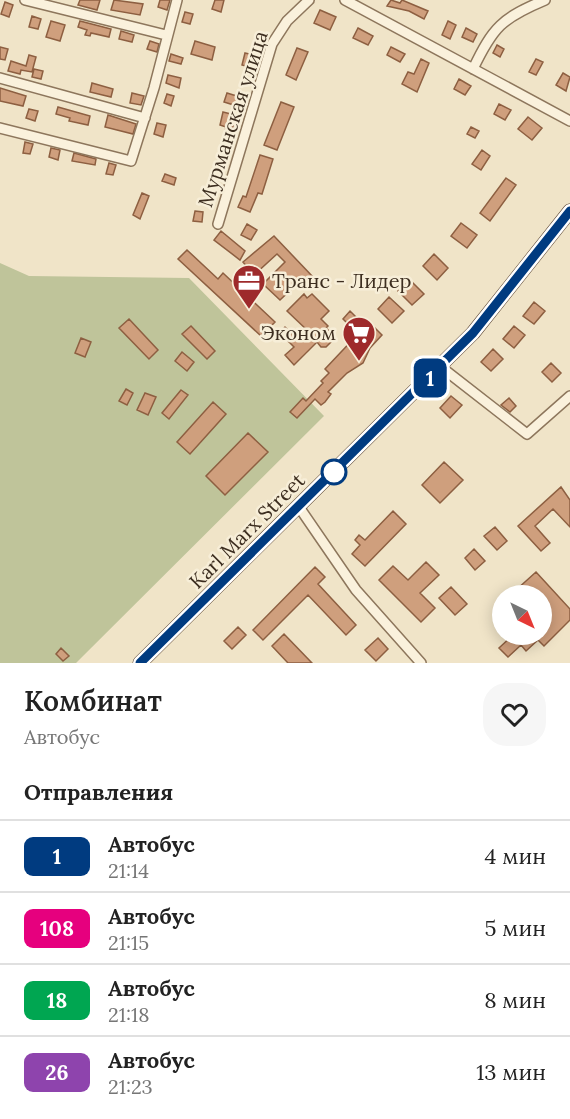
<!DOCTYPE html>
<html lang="ru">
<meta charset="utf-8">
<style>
body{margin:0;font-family:Lora,serif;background:#f6f6f6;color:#222;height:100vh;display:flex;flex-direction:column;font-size:22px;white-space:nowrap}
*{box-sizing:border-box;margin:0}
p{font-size:20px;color:#767676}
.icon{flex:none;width:33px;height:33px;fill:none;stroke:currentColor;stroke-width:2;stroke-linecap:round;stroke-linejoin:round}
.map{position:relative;height:663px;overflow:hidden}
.details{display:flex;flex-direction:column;background:#fff;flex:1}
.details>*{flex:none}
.badge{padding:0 12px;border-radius:9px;font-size:21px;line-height:39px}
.needle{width:39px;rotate:137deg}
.buttons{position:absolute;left:492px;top:585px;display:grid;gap:12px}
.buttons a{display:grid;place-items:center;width:60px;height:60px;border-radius:50%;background:#fff;box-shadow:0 3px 15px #0003;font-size:30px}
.map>.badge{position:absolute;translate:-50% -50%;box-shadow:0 0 0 3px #fff}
h2{padding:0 24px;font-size:22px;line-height:54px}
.round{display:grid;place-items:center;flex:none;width:63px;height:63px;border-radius:24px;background:#f6f6f6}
.overview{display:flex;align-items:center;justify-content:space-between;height:102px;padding:0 24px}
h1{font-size:28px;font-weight:600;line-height:45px}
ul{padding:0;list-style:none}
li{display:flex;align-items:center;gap:18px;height:72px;padding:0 24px;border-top:2px solid #e0e0e0}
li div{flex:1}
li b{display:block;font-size:22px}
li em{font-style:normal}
li .badge{min-width:66px;font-weight:700;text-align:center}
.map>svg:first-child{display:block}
</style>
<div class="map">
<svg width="570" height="663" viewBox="0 0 570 663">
<rect width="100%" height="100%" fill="#f0e4c8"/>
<!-- cemetery -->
<path fill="#bfc49a" d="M0,263L29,276L189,278L324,416L76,663H0Z"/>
<!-- building -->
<path fill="#cf9f7d" stroke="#8d5f41" stroke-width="1.5" d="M80,0H100L97,10L78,5Z
M114,0L143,4L140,15L111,10Z
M160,0H170L167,10L158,7Z
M215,0H224L221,12L212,9Z
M391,0L400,3L402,0L428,11L424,19L409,11L387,6Z
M5,2L13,5L9,17L1,14Z
M320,10L336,17L330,30L314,23Z
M185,12L193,14L190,24L182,22Z
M32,16L41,19L38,29L29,27Z
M51,21L65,25L60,41L46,37Z
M80,21L111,29L109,37L91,33L90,36L85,35L87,30L78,27Z
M448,21L456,25L450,39L442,35Z
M358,28L373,36L368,45L353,38Z
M466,28L477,34L473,42L462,37Z
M121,31L134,35L132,42L119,39Z
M150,41L159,44L157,52L147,49Z
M195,41L215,47L212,60L191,54Z
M497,45L504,49L500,57L493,53Z
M0,47L8,49L5,60L0,59Z
M391,47L405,54L400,62L387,55Z
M297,48L308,52L296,80L286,75Z
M245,53L254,55L250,67L242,65Z
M171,54L183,58L181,64L169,61Z
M29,55L36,57L32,72L21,70L20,74L8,71L11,61L26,66Z
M421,59L429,63L417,92L402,84L408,72L414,74Z
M536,59L543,62L536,75L529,72Z
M34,69L43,71L41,79L32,77Z
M563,73L570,77L566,91L556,85Z
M168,75L181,78L179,88L166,83Z
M459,79L471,86L465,95L454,89Z
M92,83L113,89L111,97L90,92Z
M0,88L26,96L23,106L0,101Z
M132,93L144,96L141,105L130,103Z
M227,93L240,97L237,106L224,102Z
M167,94L174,96L171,106L164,103Z
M281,102L294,107L277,150L264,145Z
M499,104L511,110L505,120L494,114Z
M58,107L90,116L88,125L69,121L70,118L56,114Z
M29,109L38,111L35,121L26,118Z
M223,112L235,115L230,142L223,141L226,127L220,125Z
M108,115L136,124L133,134L105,127Z
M528,117L542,128L532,140L518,129Z
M157,123L166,125L163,137L154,134Z
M471,127L479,131L475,138L467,134Z
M25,142L33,144L30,154L23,153Z
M51,148L60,150L58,160L49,157Z
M482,150L490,156L481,170L472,164Z
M74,153L96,159L95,165L72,161Z
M260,155L273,159L262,194L258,193L250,212L238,207L243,196L246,197Z
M109,163L116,165L113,175L106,174Z
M165,174L176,178L174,185L162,181Z
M506,178L516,185L490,221L480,213Z
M142,193L149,196L140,219L133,215Z
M195,211L203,212L202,222L193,221Z
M461,223L477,235L467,248L451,236Z
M247,224L257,230L251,240L241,235Z
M221,231L245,251L240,260L214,240Z
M274,236L313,277L302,287L298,283L280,300L263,284L285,262L277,254L254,275L243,262Z
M187,250L218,279L223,273L275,322L261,336L178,259Z
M434,254L448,268L437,280L423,266Z
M410,280L424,294L412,305L398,291Z
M304,294L307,298L312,294L329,311L321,319L328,326L326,328L333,335L334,339L326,347H321L317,342L294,365L285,355L294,347L280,333L285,327L299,341L308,331L287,311Z
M389,297L404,311L392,323L378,309Z
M534,302L545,311L534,324L523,316Z
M350,311L365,326L369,322L382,335L370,348L363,363L347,373L328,392L331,394L325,402L321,405L315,399L297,418L290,412L303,398L306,401L323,383L321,381L329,373L325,369L358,334L343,319Z
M129,319L158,350L149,359L119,328Z
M191,326L215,351L207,359L182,334Z
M514,326L525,335L514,348L503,339Z
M81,338L91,342L85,357L75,353Z
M493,349L503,359L491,371L481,362Z
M182,352L194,362L187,371L175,361Z
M551,363L561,373L552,382L542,372Z
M126,389L133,393L127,405L119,401Z
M181,390L188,395L169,419L162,413Z
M145,393L156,397L148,415L137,410Z
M451,396L462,405L450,418L440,408Z
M509,398L516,406L510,412L501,405Z
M213,402L226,414L190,454L177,442Z
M248,433L268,452L225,495L206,476Z
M444,462L463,480L440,503L422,485Z
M561,487L570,500V527L553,509L535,526L550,543L541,551L518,526Z
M393,511L406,524L365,566L352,554L360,545L355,540L359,535L365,540Z
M495,527L507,541L497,550L484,536Z
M474,549L485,561L475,570L465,558Z
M426,562L439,575L420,593L435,608L421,622L379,580L393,566L408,580Z
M315,567L325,577L318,584L356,625L346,635L308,595L263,640L253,630Z
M536,572L570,609V620L544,646L538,640L526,651L521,645L508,657L499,648L514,634H542V596H521L516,590Z
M451,587L467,604L455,615L439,598Z
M238,627L246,635L232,649L224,641Z
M284,634L312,663H288L272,646Z
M378,638L388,649L376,661L365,650Z
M61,648L69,656L63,661L56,654Z"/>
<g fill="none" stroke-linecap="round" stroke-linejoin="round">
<!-- minor casing -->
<g stroke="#8d765c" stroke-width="12">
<path id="minor" d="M25,0L166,35
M345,0L570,121
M473,69C493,27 502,18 545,0
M0,78L145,118
M0,128L131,161L154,88L177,0
M218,224L272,44L287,21L309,0
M441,367L527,434L570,396
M299,507L356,590L421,663"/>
</g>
<!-- highway casing -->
<g stroke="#5b4430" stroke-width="15">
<path id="highway" d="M140,663L473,333L570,211"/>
</g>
<!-- minor -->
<use href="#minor" stroke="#faf1dc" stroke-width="9"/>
<!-- highway -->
<use href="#highway" stroke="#e0a458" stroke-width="12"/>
</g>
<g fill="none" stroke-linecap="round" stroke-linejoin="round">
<!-- line casing -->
<g stroke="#fff" stroke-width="14">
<path id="line" d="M140,663L473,333L570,211"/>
</g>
<!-- line -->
<use href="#line" stroke="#003b80" stroke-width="9"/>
</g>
<!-- icons -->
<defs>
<g id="office-pin" transform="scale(1.725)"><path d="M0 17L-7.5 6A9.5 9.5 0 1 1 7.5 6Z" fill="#9e2a2b" stroke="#f7eed8"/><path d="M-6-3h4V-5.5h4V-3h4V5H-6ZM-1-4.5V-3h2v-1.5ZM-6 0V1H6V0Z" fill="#fff"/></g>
<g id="supermarket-pin" transform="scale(1.725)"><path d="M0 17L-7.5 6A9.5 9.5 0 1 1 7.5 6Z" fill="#9e2a2b" stroke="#f7eed8"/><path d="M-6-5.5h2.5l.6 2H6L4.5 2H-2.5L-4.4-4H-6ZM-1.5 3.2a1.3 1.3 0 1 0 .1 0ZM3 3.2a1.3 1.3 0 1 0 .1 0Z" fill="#fff"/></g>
</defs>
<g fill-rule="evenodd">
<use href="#office-pin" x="249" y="281"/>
<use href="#supermarket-pin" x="359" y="333"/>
</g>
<!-- markers -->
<circle fill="#fff" stroke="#003b80" stroke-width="3" cx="334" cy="472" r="12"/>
<g text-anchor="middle" stroke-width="5" stroke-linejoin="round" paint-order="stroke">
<!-- street labels -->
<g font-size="20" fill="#3d2e20" stroke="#f7eed8">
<text transform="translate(233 119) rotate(-72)" y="7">Мурманская улица</text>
<text transform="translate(247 531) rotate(-45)" y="7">Karl Marx Street</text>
</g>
<!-- poi labels -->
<g font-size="20" fill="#3d2e20" stroke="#f7eed8" text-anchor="start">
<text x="272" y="288">Транс - Лидер</text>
<text x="336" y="340" text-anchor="end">Эконом</text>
</g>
</g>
</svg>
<div class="buttons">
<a><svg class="needle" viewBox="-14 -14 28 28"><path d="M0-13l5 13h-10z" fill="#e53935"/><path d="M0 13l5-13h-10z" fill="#767676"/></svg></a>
</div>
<b class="badge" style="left:430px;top:378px;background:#003b80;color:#fff">1</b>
</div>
<section class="details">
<div class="overview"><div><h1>Комбинат</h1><p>Автобус</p></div><a class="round"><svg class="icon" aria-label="heart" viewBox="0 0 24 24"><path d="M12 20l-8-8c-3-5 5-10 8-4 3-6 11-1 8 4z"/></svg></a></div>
<h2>Отправления</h2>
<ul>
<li><span class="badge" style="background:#003b80;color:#fff">1</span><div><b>Автобус</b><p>21:14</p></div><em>4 мин</em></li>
<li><span class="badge" style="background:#e6007e;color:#fff">108</span><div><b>Автобус</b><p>21:15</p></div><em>5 мин</em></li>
<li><span class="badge" style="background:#00a651;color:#fff">18</span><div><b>Автобус</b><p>21:18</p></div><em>8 мин</em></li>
<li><span class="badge" style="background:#8e44ad;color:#fff">26</span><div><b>Автобус</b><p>21:23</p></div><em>13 мин</em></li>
</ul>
</section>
